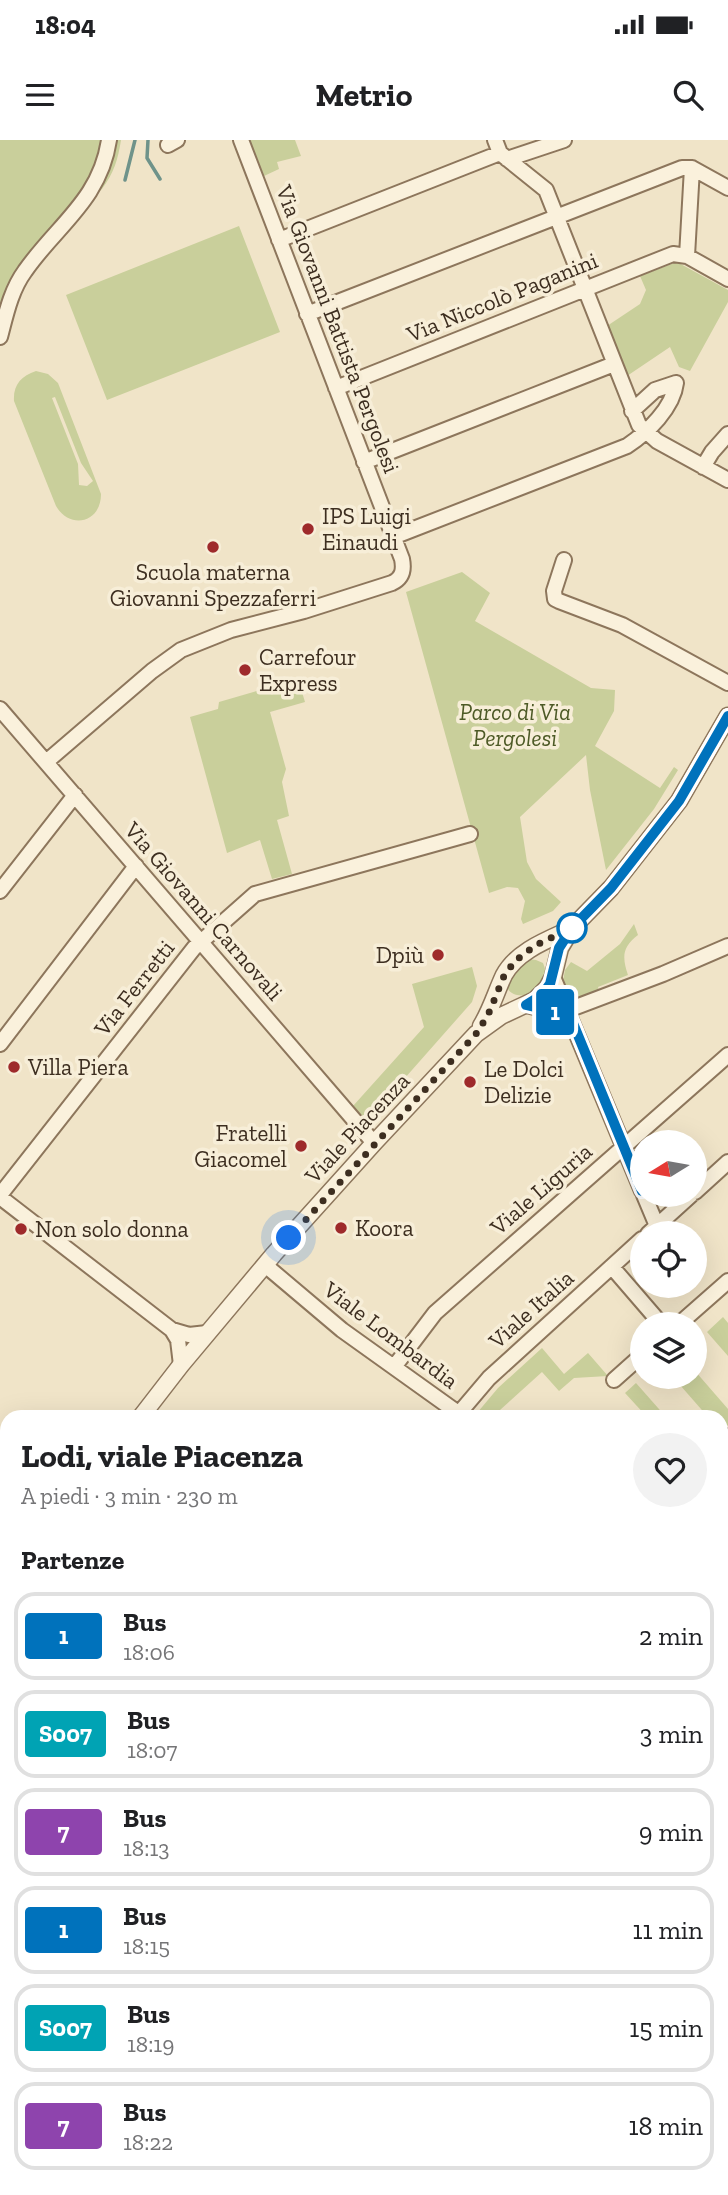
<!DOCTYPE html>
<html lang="it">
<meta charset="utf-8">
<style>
body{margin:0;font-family:"Zilla Slab",serif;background:#f2f2f2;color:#202124;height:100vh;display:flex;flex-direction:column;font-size:26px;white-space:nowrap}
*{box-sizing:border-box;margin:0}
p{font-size:23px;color:#757577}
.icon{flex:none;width:38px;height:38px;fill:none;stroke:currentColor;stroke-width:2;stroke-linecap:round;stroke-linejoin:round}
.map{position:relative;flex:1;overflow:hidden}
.details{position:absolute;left:0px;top:1270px;width:728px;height:786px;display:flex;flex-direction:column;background:#fff;border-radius:21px 21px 0 0;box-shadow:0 7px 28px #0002}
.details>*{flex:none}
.badge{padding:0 14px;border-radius:5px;font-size:24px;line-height:46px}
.needle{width:46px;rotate:259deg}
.controls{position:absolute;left:630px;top:990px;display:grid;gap:14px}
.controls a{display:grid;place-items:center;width:77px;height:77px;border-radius:50%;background:#fff;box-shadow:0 7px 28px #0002;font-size:35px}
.you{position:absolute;width:35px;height:35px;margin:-18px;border:5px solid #fff;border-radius:50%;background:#1a73e8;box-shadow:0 0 0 10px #1a73e833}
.map>.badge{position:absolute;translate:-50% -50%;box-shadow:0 0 0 4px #fff}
h2{padding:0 21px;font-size:26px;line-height:63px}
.round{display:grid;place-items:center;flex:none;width:74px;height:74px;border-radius:37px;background:#f2f2f2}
.summary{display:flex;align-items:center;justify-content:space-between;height:119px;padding:0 21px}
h1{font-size:33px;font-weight:700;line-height:52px}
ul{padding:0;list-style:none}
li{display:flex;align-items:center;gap:21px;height:88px;margin:0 14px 10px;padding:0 7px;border:4px solid #e0e0e0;border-radius:21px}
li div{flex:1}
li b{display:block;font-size:26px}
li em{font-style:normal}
li .badge{min-width:77px;font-weight:700;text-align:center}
.status{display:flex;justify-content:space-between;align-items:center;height:49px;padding:0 35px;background:#fff;direction:ltr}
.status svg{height:19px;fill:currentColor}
header{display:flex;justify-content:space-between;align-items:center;height:91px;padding:0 21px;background:#fff;font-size:32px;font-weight:700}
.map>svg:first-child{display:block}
</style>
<div class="status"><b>18:04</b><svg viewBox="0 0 49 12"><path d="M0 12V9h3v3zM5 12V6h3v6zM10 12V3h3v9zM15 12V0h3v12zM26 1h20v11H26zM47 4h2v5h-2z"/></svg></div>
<header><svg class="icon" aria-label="menu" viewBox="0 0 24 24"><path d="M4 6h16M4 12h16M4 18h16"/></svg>Metrio<svg class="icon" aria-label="search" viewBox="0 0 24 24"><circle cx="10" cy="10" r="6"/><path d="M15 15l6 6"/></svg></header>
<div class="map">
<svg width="728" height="2055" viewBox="0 0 728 2055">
<rect width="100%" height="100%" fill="#f0e4c8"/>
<!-- green -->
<path fill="#c9cf9b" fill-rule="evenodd" d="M0,0H121C118,19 114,33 102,49L31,112L19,125L0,171Z
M250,0H295L301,16L277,22L279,29L264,36Z
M239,86L280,192L107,260L66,155Z
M677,122L728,150V162L690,231L679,227L670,207L627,236L607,186L640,164L646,150L640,136Z
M36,231L48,234L58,243L101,354C101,383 70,390 56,366L14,261C13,245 21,236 36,231ZM55,257L81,323L93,341L87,346L79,345L78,324L52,258Z
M462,432L490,453L475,481L591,548L615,550L614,571L595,606L660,648L674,627L678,630L654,669L606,730L590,650L586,615L520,677L527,722L536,739L561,762L553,771L523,784L521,779L525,761L518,748L507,747L489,753L406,452Z
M298,539L305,562L270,572L286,629L282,642L289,676L277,680L292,734L272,739L260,700L227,713L190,577L218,569L219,562Z
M634,784L638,795C622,807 622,817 628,835L598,847L599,851L580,857L568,853L563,841L565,830L571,822L587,831L620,804Z
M528,819L536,820L543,823C560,862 490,866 511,834C515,829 523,824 528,819Z
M472,827L477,846L472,862L367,981L353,966L424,887L412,844Z
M723,1177L728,1183V1216L707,1192Z
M542,1208L564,1234L588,1213L608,1236L574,1238L559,1251L542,1232L500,1270L506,1277H484L477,1273L498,1248Z
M695,1231L728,1269V1285L721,1291V1278L708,1277L673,1237H695Z
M636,1243L666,1277H647L625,1253Z
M728,1312V1382L721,1388V1318Z
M728,1555V1932L721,1938V1561Z
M0,1704L7,1709V1742L0,1751Z
M243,2049H430L433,2055H248Z
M549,2049H601L604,2055H563L561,2051L551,2055Z"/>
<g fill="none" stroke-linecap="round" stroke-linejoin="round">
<!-- stream -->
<path stroke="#6f938a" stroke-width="3.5" d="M148,0L147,18L160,39
M125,40L135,0
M721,1999L728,1995
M637,2049L639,2055
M644,2055L651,2049"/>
<!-- minor casing -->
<g stroke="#8d765c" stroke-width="18">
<path id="minor" d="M495,0L500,13L546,50L639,285L657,301L728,340
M168,5L177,0
M507,19L564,0
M692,28L728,48
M279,100L500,13
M687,116L692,28
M307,174L682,28H692
M0,197C6,174 11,150 25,131C57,85 100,60 109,0
M336,248L673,114L687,116L728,139
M364,322L614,224
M703,327L712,312L728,294
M393,397L627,306C648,292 673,268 676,243L655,250L632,271
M564,420L554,451L555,459L559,461L622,485L728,543
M0,569L374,1003
M46,622L152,531L181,510L231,490L304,471L392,443C403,438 404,429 402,419L241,0
M0,751L75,655
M553,837L642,1051
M526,865L560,873L663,834L728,806
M0,904L136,726
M695,1052L728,1022
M0,1055L194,808L255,754L470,694
M644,1055L657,1086
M0,1057L172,1190L189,1195L207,1193
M648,1094L691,1055
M265,1125L342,1190L458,1273
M612,1127L662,1185
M678,1185L728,1141
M172,1190L178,1200L181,1225
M394,1227L435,1173L728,915
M614,1240L642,1215
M455,1278L489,1238L642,1099
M721,1303L728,1296
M721,1522L728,1516
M0,1599L7,1604
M0,1890L7,1881
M120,2055L127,2049"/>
</g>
<!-- tertiary casing -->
<g stroke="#8d765c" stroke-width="19">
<path id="tertiary" d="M481,886C491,870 496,852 504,835C517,811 547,800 571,789
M140,1278L181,1225L274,1114L374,1003L476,894L501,876L535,860L547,848L553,837L560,808L572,788L611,748L679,661L728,576
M0,1464L7,1455"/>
</g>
<!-- minor -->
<use href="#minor" stroke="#faf1dc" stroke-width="14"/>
<!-- tertiary -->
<use href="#tertiary" stroke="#faf1dc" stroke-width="16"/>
<!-- rail -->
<path stroke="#3d2e20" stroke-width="3.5" stroke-dasharray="12 12" stroke-linecap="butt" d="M721,1447L728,1441
M35,2055L41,2049"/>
</g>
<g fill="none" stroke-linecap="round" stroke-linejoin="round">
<!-- line casing -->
<g stroke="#fff" stroke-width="16">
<path id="line" d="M642,1051L568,871L560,873L526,865L542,855L550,844L559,808L572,788L611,748L679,661L728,576"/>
</g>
<!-- line -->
<use href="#line" stroke="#0072bc" stroke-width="10"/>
<!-- walk -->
<path stroke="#3d2e20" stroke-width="7" stroke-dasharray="0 12.6" d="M289,1098L476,894L488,875L504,836L515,821L536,805L572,788"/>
</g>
<!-- markers -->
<g fill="#9e2a2b" stroke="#f7eed8" stroke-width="2.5">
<circle cx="308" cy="389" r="7"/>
<circle cx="213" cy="407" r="7"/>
<circle cx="245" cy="530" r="7"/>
<circle cx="438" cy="815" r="7"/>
<circle cx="14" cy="927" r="7"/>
<circle cx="470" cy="942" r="7"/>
<circle cx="301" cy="1006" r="7"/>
<circle cx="341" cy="1088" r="7"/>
<circle cx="21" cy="1089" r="7"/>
</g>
<circle fill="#fff" stroke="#0072bc" stroke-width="3.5" cx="572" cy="788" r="14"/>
<g text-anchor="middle" stroke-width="7" stroke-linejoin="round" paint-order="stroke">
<!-- street labels -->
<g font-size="23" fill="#3d2e20" stroke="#f7eed8">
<text transform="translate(502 157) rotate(-22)" y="8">Via Niccolò Paganini</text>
<text transform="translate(338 189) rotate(69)" y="8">Via Giovanni Battista Pergolesi</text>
<text transform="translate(204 771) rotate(49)" y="8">Via Giovanni Carnovali</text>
<text transform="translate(134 848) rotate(-52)" y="8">Via Ferretti</text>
<text transform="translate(357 988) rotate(-47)" y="8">Viale Piacenza</text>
<text transform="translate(541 1049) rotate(-41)" y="8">Viale Liguria</text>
<text transform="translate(531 1169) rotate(-42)" y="8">Viale Italia</text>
<text transform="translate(391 1195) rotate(37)" y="8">Viale Lombardia</text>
</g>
<!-- poi labels -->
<g font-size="23" fill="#3d2e20" stroke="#f7eed8" text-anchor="start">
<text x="322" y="384">IPS Luigi<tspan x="322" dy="26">Einaudi</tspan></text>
<text x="213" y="440" text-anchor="middle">Scuola materna<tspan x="213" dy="26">Giovanni Spezzaferri</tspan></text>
<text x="259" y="525">Carrefour<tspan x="259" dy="26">Express</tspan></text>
<text x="424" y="823" text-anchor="end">Dpiù</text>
<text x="28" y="935">Villa Piera</text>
<text x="484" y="937">Le Dolci<tspan x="484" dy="26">Delizie</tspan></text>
<text x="287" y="1001" text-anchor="end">Fratelli<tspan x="287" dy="26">Giacomel</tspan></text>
<text x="355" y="1096">Koora</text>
<text x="35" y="1097">Non solo donna</text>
</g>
<!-- park labels -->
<g font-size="23" font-style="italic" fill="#4d5a26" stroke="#f7eed8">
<text x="515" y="580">Parco di Via<tspan x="515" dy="26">Pergolesi</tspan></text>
</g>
</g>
</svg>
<div class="controls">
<a><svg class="needle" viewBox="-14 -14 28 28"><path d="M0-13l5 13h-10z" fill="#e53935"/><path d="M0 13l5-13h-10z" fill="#757577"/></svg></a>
<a><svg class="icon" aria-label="locate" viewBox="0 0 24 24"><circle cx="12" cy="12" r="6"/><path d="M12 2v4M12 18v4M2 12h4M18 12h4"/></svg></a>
<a><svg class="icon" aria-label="layers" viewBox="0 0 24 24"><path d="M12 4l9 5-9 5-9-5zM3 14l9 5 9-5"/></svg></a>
</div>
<div class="you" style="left:289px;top:1098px"></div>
<b class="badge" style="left:555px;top:872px;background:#0072bc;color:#fff">1</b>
<section class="details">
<div class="summary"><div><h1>Lodi, viale Piacenza</h1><p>A piedi · 3 min · 230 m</p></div><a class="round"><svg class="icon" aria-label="heart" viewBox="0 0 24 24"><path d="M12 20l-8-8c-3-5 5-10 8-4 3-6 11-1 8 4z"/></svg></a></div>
<h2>Partenze</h2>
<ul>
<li><span class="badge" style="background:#0072bc;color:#fff">1</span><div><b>Bus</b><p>18:06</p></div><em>2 min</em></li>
<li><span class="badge" style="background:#00a3b4;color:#fff">S007</span><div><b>Bus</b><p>18:07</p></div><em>3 min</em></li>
<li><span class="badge" style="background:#8e44ad;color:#fff">7</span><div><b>Bus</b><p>18:13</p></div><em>9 min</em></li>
<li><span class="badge" style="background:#0072bc;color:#fff">1</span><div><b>Bus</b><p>18:15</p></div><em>11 min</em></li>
<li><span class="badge" style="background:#00a3b4;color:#fff">S007</span><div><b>Bus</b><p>18:19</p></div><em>15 min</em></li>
<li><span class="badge" style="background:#8e44ad;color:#fff">7</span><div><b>Bus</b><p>18:22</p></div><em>18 min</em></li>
</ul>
</section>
</div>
